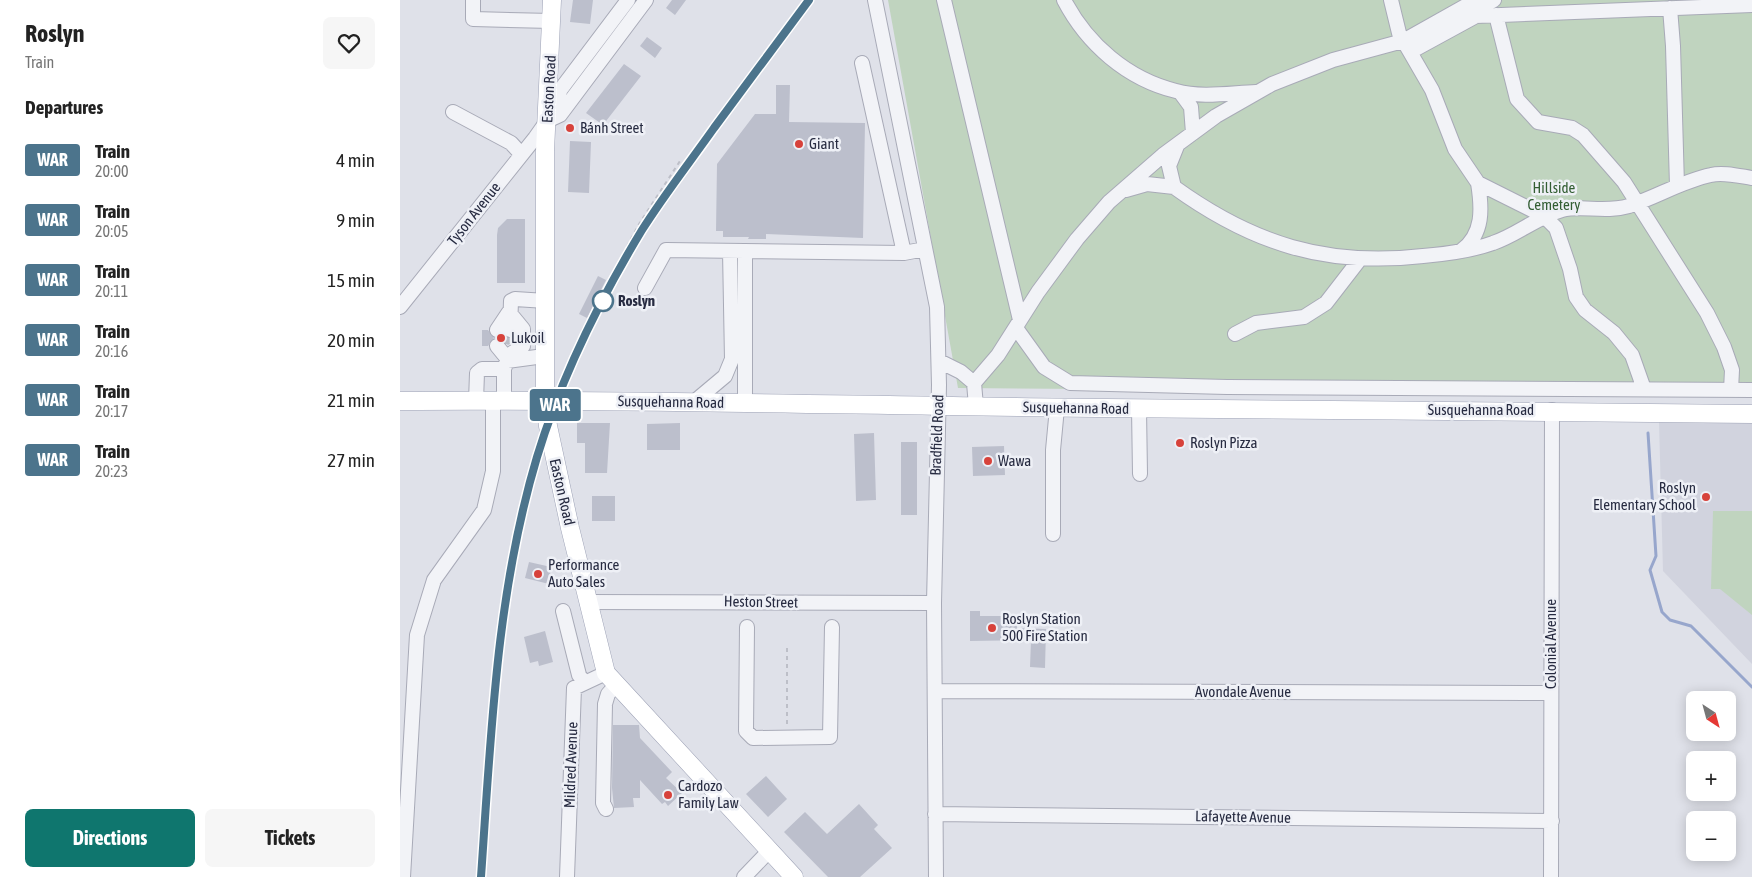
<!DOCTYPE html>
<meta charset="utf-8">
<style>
body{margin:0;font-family:"Asap Condensed",sans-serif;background:#f6f6f6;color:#222;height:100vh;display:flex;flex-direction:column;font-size:19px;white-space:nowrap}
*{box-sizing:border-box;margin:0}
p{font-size:16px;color:#767676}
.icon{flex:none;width:28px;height:28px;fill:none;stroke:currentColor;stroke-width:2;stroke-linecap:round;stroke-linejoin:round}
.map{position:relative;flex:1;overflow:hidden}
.details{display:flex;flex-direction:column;background:#fff;width:400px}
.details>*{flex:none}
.badge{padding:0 10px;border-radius:4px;font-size:18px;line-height:32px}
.needle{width:32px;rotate:144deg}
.tools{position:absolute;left:1286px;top:691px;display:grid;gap:10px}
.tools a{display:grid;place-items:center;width:50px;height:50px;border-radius:8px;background:#fff;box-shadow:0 2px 12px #0003;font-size:25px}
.map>.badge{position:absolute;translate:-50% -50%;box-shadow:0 0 0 2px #fff}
h2{padding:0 25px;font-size:19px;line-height:45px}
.round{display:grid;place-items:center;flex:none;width:52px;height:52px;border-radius:8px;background:#f6f6f6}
.headline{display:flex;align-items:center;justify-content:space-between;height:85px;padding:0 25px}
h1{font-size:24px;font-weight:700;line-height:38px}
.cta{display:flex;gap:10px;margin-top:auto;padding:10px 25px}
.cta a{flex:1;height:58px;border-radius:8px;background:#0f766e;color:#fff;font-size:20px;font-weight:700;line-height:58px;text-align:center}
.cta a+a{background:#f6f6f6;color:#222}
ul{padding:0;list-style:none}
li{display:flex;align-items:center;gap:15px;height:60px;padding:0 25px}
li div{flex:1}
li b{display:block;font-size:19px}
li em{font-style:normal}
li .badge{min-width:55px;font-weight:700;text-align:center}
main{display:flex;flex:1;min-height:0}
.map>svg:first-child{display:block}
</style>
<main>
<section class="details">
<div class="headline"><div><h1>Roslyn</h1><p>Train</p></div><a class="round"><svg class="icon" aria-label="heart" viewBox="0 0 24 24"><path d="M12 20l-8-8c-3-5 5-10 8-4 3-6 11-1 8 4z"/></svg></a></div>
<h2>Departures</h2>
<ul>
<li><span class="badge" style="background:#4c748c;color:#fff">WAR</span><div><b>Train</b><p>20:00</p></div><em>4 min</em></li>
<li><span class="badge" style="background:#4c748c;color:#fff">WAR</span><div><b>Train</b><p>20:05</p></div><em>9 min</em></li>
<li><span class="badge" style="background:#4c748c;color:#fff">WAR</span><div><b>Train</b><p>20:11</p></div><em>15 min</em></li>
<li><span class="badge" style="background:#4c748c;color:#fff">WAR</span><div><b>Train</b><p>20:16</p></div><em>20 min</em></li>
<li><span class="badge" style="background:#4c748c;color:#fff">WAR</span><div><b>Train</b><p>20:17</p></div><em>21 min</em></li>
<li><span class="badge" style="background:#4c748c;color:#fff">WAR</span><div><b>Train</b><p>20:23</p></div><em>27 min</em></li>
</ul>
<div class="cta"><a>Directions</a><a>Tickets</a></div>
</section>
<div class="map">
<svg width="1352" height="877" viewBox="0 0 1352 877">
<rect width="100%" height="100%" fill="#dfe1e9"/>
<!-- built -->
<path fill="#d1d3de" d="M1259,421L1352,422V664L1263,571Z"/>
<!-- green -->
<path fill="#c0d4bf" d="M488,0H1352V394L558,388Z
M1313,511H1352V615L1320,589H1311Z"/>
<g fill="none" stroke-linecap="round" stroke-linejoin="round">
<!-- stream -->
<path stroke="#97a6cc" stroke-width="3" d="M1248,433L1256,556L1250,570L1262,612L1270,620L1291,626L1352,687"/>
</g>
<!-- building -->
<path fill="#bcbfcc" d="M173,0H193L190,24L170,22Z
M272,0H286L275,15L266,8Z
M247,37L262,48L255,58L240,46Z
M224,64L241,76L203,125L186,113Z
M376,85H390L389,122L465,123L463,238L366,234V239H348L349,237H323V231H316L317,164L355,114H376Z
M170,141L191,142L189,193L168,192Z
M107,219H125V283H97V235L98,228Z
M198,276L206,280L187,318L179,314Z
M82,330H88L94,338L88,346H82Z
M104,336L109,339L114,338V341L108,345L100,338Z
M177,423H210L207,473H185V443H177Z
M280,423V450H247V424Z
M474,433L476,500L456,501L454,434Z
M501,442H517V515H501Z
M604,446L605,475L573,476L572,447Z
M192,496H215V521H192Z
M129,562L151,567L149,584L125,578Z
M570,611H580V616H616L617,628L646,629L645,668L630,667L631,640L570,641Z
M145,631L153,662L139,666L138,661L130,663L124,637Z
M213,725H239L240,738L272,772L266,778L282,793L268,806L265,802L262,804L240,780V798H233L234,807L214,808L212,788Z
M366,776L387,799L368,817L346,794Z
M459,804L478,825L474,829L492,848L460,877H428L384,832L405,812L427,834Z"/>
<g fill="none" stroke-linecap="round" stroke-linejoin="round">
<!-- minor-tunnel -->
<path stroke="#babdc7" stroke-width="14" stroke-dasharray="14 7" stroke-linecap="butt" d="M110,330V346"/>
<!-- minor casing -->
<g stroke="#a8aab7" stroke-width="16">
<path id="minor" d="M73,0V19L152,21
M475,0L537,307L539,385L534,603L536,877
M544,0L620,320
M664,0C687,44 727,79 776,91C801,98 830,93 856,92
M991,0L999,33L1032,90L1055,149L1078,183L1144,216L1156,228L1170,269L1176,297L1185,310L1214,333L1232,355L1244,389
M1270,8L1273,46L1277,186
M1096,15L1117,99L1138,122L1172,128L1183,135L1224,182L1307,313L1324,347L1332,370L1331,390
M1076,16L1352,5
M1010,52L1076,16L1081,9
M462,63L504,253
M780,92L791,107L793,133
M53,112L111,143L121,154
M147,121L160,115L246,0
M777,146L769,166L774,187C853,244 926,267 1023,256C1046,254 1071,251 1093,243C1117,235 1137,217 1162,210C1182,205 1205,213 1229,206C1257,197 1282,181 1311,175C1323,172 1339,176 1352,178
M726,190L747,184L774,187
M1061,251C1084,234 1082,208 1078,183
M245,288L266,250L504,253L525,249
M0,307L135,138L147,121L161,89L228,0
M616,328L644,367L670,383L827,387L1352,390
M97,330L109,312L123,329V346L106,357L97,346
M110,330L111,301L115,299L146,301
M835,334L856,323L904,317L926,303L960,259
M539,361L561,372L574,383L576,406
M574,383L598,355L638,292L677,239L709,202L763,155L816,116L872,84L933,60L1003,41L1069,4L1083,6L1094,0
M76,401L77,373L82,369H104
M104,401V369L107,361L144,356
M294,402L325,376L332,359L330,251
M345,403V251
M739,409L740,474
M653,534V450L657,408
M187,602L534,603
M163,611L179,675L184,682
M347,627L346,731L353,738L430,737L432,627
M535,691L1150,693
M206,809L203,803L205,704L208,694L217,684
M535,814L1152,821
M3,877L17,635L34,580L84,510L93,471V400
M167,877L174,688L206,673
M344,877L369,851
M1151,877L1152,410"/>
</g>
<!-- major casing -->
<g stroke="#9da2b6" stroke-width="19">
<path id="major" d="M152,0L145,151V401L148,426L170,528L206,673L394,877
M0,401C236,399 471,406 707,408C922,411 1137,410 1352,414"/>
</g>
<!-- path -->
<path stroke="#bdbfc8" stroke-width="2" stroke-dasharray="4 4" stroke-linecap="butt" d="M182,331L239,224L280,161L283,163
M387,724V646"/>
<!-- minor -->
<use href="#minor" stroke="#f2f3f7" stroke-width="14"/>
<!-- major -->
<use href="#major" stroke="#fff" stroke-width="18"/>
<!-- rail casing -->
<g stroke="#777c94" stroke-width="5">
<path id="rail" d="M81,877C91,736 96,593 137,457C161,378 199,301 242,230C263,196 288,164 312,132C344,88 376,44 409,0"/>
</g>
<!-- rail -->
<use href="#rail" stroke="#eef0f6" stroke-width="3" stroke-dasharray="9" stroke-linecap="butt"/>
</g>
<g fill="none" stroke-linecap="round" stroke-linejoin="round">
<!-- line casing -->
<g stroke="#fff" stroke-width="11">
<path id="line" d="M81,877C91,736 96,594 137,457C161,378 199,301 242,230C264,195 290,162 314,128C346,85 377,43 409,0"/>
</g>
<!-- line -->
<use href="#line" stroke="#4c748c" stroke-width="8"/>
</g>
<!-- markers -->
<g fill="#d7423b" stroke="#eef0f6" stroke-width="2">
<circle cx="170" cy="128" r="5"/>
<circle cx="399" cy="144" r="5"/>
<circle cx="101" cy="338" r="5"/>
<circle cx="780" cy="443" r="5"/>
<circle cx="588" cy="461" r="5"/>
<circle cx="1306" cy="497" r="5"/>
<circle cx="138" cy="574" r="5"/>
<circle cx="592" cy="628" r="5"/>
<circle cx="268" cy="795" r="5"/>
</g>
<circle fill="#fff" stroke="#4c748c" stroke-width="2.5" cx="203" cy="301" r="10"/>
<g text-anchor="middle" stroke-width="5" stroke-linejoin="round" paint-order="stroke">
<!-- street labels -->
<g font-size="15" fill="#272b41" stroke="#eef0f6">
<text transform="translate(149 89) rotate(-87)" y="5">Easton Road</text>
<text transform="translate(74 214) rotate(-52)" y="5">Tyson Avenue</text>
<text transform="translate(271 402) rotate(1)" y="5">Susquehanna Road</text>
<text transform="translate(676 408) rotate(1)" y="5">Susquehanna Road</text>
<text x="1081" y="415">Susquehanna Road</text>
<text transform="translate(537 435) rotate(-88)" y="5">Bradfield Road</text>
<text transform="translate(162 492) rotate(77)" y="5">Easton Road</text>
<text transform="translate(361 602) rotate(1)" y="5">Heston Street</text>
<text transform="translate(1151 644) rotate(-90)" y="5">Colonial Avenue</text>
<text x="843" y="697">Avondale Avenue</text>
<text transform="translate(171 765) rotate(-88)" y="5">Mildred Avenue</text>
<text transform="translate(843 817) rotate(1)" y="5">Lafayette Avenue</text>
</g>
<!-- poi labels -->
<g font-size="15" fill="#272b41" stroke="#eef0f6" text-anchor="start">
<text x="180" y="133">Bánh Street</text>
<text x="409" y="149">Giant</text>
<text x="111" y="343">Lukoil</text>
<text x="790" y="448">Roslyn Pizza</text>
<text x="598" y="466">Wawa</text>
<text x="1296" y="493" text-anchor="end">Roslyn<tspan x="1296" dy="17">Elementary School</tspan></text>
<text x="148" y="570">Performance<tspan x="148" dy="17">Auto Sales</tspan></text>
<text x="602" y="624">Roslyn Station<tspan x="602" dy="17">500 Fire Station</tspan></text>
<text x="278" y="791">Cardozo<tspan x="278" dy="17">Family Law</tspan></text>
</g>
<!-- park labels -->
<g font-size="15" fill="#335e33" stroke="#eef0f6">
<text x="1154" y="193">Hillside<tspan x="1154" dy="17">Cemetery</tspan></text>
</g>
<!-- stop labels -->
<g font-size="15" font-weight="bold" fill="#272b41" stroke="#eef0f6" text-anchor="start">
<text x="218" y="306">Roslyn</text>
</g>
</g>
</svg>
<div class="tools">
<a><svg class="needle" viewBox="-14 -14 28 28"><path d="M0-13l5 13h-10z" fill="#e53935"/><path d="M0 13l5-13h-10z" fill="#767676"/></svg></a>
<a>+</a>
<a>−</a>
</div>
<b class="badge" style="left:155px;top:405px;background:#4c748c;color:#fff">WAR</b>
</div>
</main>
